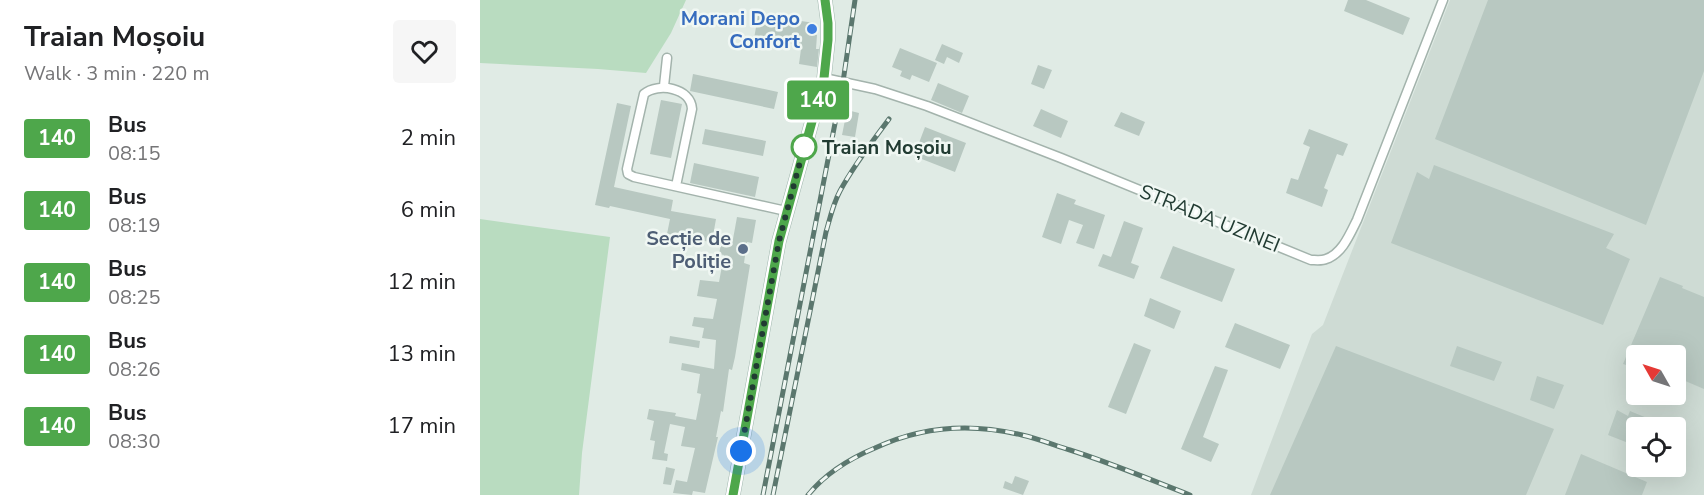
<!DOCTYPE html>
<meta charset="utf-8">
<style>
body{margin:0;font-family:"Nunito Sans",sans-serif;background:#f6f6f6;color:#202124;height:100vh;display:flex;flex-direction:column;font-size:22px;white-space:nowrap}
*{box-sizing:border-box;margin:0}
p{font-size:20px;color:#757577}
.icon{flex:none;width:33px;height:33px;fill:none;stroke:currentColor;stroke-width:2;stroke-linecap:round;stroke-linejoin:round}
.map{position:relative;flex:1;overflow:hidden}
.panel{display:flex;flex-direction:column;background:#fff;width:480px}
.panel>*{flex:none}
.badge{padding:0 12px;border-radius:4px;font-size:21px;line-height:39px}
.needle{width:39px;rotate:309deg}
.controls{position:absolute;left:1146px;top:345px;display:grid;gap:12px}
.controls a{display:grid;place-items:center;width:60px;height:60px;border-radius:6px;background:#fff;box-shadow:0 6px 24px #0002;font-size:30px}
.you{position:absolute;width:30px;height:30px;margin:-15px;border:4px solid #fff;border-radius:50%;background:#1a73e8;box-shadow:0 0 0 9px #1a73e833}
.map>.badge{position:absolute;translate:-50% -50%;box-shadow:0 0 0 3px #fff}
.round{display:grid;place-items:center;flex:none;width:63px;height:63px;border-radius:6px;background:#f6f6f6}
.head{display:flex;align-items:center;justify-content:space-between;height:102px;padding:0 24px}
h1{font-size:28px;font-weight:700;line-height:45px}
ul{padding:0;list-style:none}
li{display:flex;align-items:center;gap:18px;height:72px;padding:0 24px}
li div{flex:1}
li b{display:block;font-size:22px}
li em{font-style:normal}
li .badge{min-width:66px;font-weight:700;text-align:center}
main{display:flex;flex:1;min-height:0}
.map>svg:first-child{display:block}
</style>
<main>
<section class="panel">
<div class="head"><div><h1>Traian Moșoiu</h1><p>Walk · 3 min · 220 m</p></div><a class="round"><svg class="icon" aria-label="heart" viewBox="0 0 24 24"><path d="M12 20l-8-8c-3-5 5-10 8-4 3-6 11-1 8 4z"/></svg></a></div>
<ul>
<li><span class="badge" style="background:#4ea74b;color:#fff">140</span><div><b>Bus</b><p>08:15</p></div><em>2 min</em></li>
<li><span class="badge" style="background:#4ea74b;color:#fff">140</span><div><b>Bus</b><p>08:19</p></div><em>6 min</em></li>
<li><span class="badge" style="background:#4ea74b;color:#fff">140</span><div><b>Bus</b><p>08:25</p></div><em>12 min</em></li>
<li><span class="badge" style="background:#4ea74b;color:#fff">140</span><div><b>Bus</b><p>08:26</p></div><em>13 min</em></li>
<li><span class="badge" style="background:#4ea74b;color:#fff">140</span><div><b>Bus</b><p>08:30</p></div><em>17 min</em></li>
</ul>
</section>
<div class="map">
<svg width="1224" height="495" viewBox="0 0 1224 495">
<rect width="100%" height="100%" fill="#e0ebe5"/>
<!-- built -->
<path fill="#cedbd4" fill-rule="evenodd" d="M970,0H1224V495H771L832,334L843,325ZM1156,356H1196V394H1156ZM1156,428H1196V466H1156Z"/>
<!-- green -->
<path fill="#b9dcc0" d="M0,0H206L191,33L166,73L118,69L0,63Z
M0,219L130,237L102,453L99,495H0Z"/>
<!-- building -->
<path fill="#b8c8c1" d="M868,0H886L930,18L923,35L864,11Z
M1008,0H1224V71L1166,225L955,139Z
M278,15L335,23L334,34L337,35L336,49H339L337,67L319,64L321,49L316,48V44L274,39Z
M462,44L483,53L479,63L467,57L464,64L455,60Z
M420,48L457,63L449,82L432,75L430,80L420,76L422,71L412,67Z
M558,65L572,70L564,89L551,84Z
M213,74L298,92L294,109L210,91Z
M458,83L489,96L482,113L451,100Z
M181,100L202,104L191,158L170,154Z
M137,103L151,106L134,187L193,200L191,211L236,219L233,236L253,239L257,217L276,220L272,243L267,242L264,263L270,265L255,357L252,370L249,369L243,412L241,411L236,437H238L225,493L213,491L212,495L193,493L196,480L207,482L215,448L201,446L205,427L190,424L184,453L188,454L187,461L172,459L175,441L170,440L174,421L167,419L169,409L196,413L195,416L216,420L221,394L217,393L220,374L201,370L202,363L234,369L236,340L222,338L224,328L212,326L214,317L233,319L237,299L217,296L220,280L239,282L244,255L239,254L241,244L187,234L190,219L130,206L129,208L115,205Z
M561,109L588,121L581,138L553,126Z
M367,110L379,113L375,137L362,135Z
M641,112L665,122L659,136L634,126Z
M445,127L486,143L475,172L434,156Z
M225,129L286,141L283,156L222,144Z
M829,129L868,144L863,156L857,154L844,188L848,190L842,207L806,193L811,178L818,180L830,147L823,144Z
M214,163L279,177L275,197L210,183Z
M954,165L1134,234L1126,248L1150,259L1123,325L911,243L937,172L949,179Z
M577,193L596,200L594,204L625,215L614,249L596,243L603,225L589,220L581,244L562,237Z
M644,221L663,228L651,263L659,266L654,279L618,266L623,254L631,257Z
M693,246L755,269L742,302L680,278Z
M1180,277L1203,286L1202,288L1224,297V389L1196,377V356H1156V368L1143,364Z
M670,298L701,311L694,329L664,316Z
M755,323L810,345L800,369L745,347Z
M190,336L220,341L219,348L189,343Z
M654,343L671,350L646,414L628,407Z
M856,346L1074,429L1046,495H790Z
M977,346L1022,362L1014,381L970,366Z
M735,366L748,370L723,437L739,444L731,462L701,449Z
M1057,376L1084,385L1074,409L1050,400Z
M1137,410L1148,416L1150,411L1191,428H1156V446L1128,435Z
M1196,429L1203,432L1198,452L1196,451Z
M1101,454L1167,482L1162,495H1085Z
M186,467L195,469L191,485L183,484Z
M535,476L549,481L543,495L523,488L525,481L532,484Z"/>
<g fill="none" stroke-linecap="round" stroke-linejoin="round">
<!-- street casing -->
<g stroke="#a3b3ac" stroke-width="11">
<path id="street" d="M344,78L395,89L447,106L581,158L831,260C835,260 842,261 846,259C862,254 870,234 877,220L963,0
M184,86L187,58
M196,186L212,109C211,88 178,82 164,94L147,169L148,174L154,177L306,211"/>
</g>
<!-- secondary casing -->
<g stroke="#9fb6ad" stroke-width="15">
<path id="secondary" d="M253,495L299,241L344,78L348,40V23L345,0"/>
</g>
<!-- street -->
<use href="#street" stroke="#fff" stroke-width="8"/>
<!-- secondary -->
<use href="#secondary" stroke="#fff" stroke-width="12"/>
<!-- rail casing -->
<g stroke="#5b776e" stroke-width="5">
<path id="rail" d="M283,495L363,82L375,0
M293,495L346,232C350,218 353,204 360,191C374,165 392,142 409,119
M328,495C345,474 371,458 395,448C442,426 492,423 542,435C559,439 574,445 590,450C631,463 671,480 710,495"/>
</g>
<!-- rail -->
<use href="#rail" stroke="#f0f7f3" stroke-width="3" stroke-dasharray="9" stroke-linecap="butt"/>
</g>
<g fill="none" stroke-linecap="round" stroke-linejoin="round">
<!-- line casing -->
<g stroke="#fff" stroke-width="14">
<path id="line" d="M253,495L299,241L344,78L348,40V23L345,0"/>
</g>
<!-- line -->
<use href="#line" stroke="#4ea74b" stroke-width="9"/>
<!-- walk -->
<path stroke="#213b32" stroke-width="6" stroke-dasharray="0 10.8" d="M261,451L299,241L324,147"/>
</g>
<!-- markers -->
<circle fill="#3f7fe0" stroke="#f0f7f3" stroke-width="2" cx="332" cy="29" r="6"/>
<circle fill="#fff" stroke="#4ea74b" stroke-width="3" cx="324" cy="147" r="12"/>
<circle fill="#5c6f8a" stroke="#f0f7f3" stroke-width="2" cx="263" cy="249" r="6"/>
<g text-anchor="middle" stroke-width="5" stroke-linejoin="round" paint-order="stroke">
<!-- shop labels -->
<g font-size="20" font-weight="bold" fill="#366cbe" stroke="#f0f7f3" text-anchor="end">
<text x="320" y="25">Morani Depo<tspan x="320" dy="23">Confort</tspan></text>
</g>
<!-- stop labels -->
<g font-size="20" font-weight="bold" fill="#213b32" stroke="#f0f7f3" text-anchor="start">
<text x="342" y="154">Traian Moșoiu</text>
</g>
<!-- street labels -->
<g font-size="20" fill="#213b32" stroke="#f0f7f3">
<text transform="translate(730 218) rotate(22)" y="7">STRADA UZINEI</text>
</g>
<!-- service labels -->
<g font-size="20" font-weight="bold" fill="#4e5e75" stroke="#f0f7f3" text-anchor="end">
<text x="251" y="245">Secție de<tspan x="251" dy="23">Poliție</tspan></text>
</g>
</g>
</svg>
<div class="controls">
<a><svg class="needle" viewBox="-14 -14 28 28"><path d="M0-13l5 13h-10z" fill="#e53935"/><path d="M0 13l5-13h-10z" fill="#757577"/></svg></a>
<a><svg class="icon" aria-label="locate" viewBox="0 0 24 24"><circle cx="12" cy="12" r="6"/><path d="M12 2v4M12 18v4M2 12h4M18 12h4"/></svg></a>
</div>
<div class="you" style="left:261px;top:451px"></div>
<b class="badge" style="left:338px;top:100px;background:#4ea74b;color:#fff">140</b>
</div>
</main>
